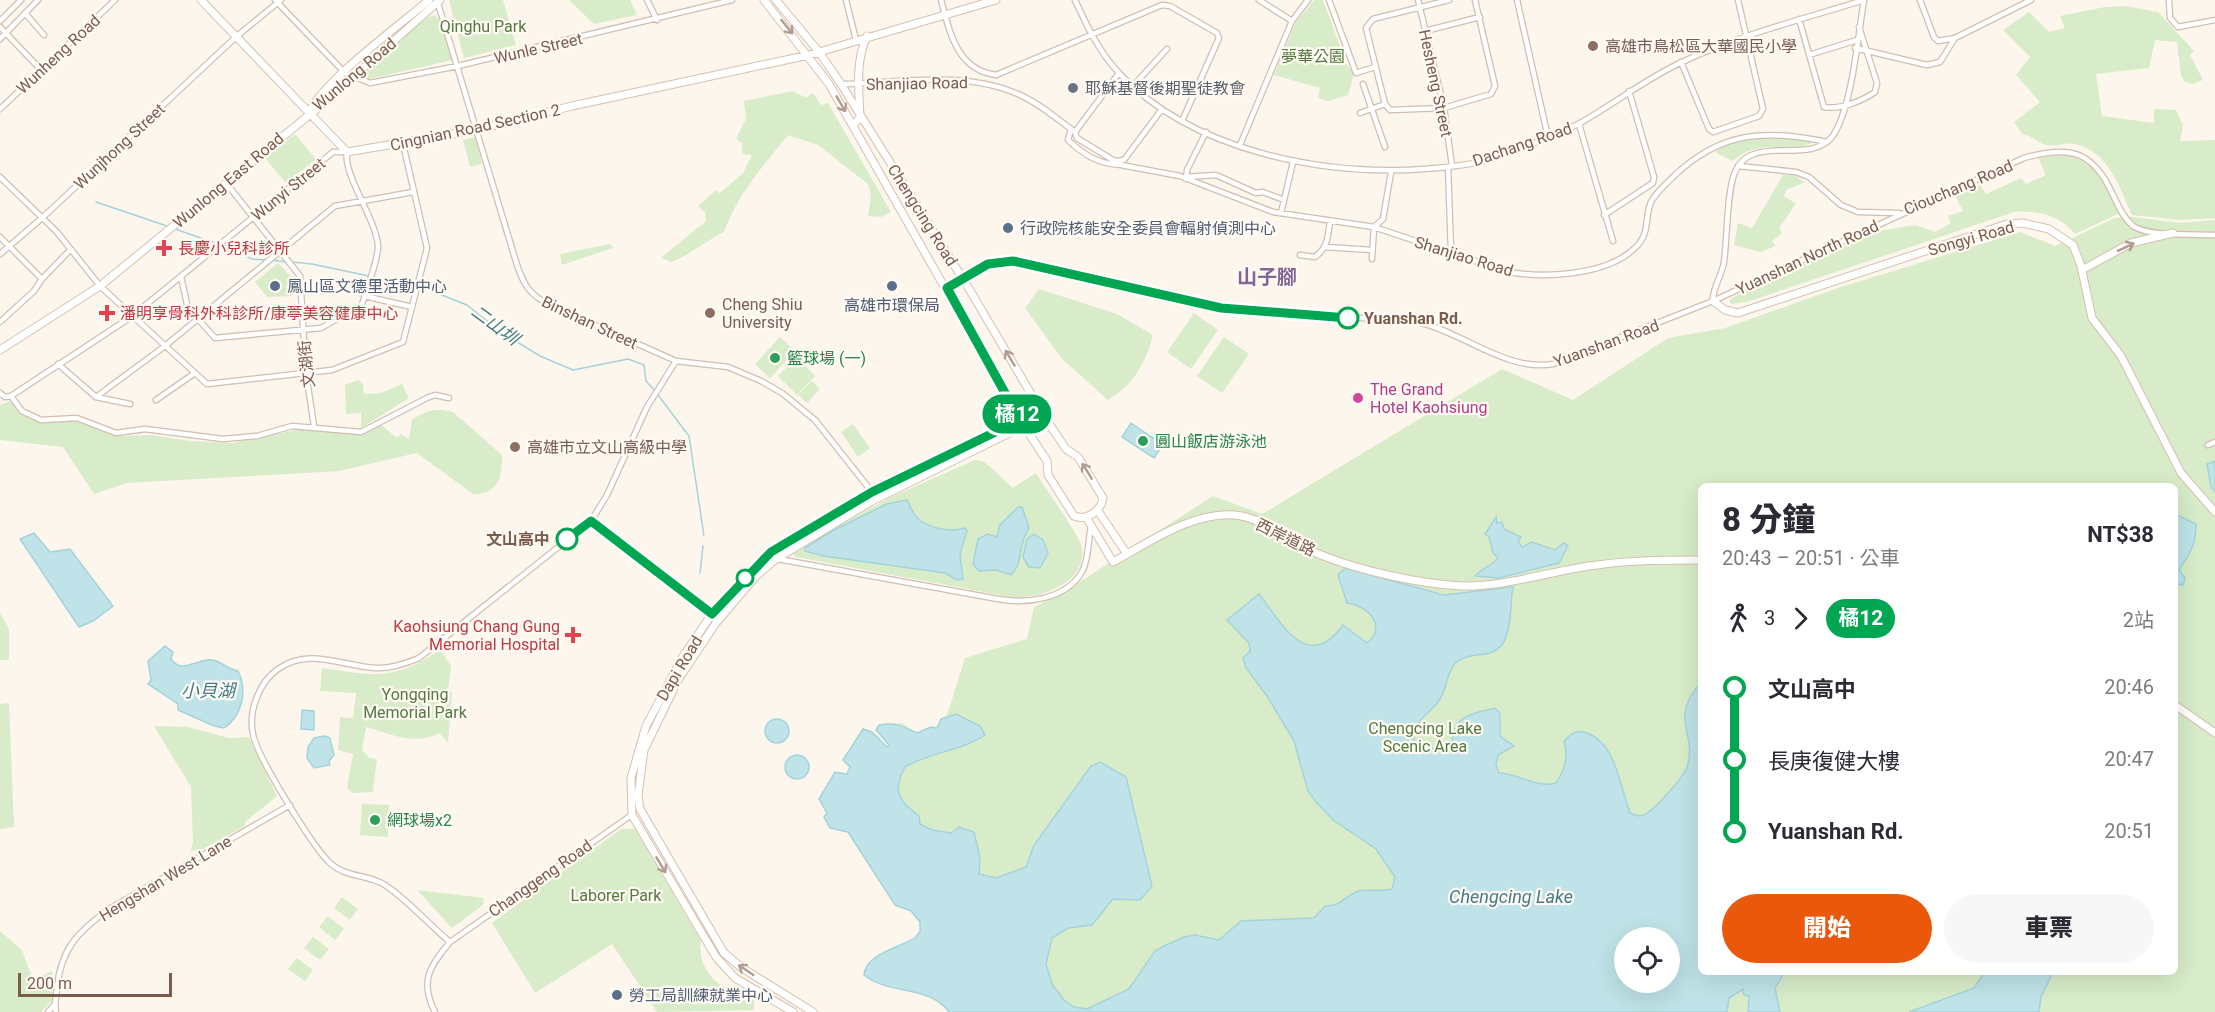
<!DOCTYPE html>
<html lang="zh-TW">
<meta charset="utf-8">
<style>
body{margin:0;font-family:Roboto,"Noto Sans TC",sans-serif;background:#f7f7f7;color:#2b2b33;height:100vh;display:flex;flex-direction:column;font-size:22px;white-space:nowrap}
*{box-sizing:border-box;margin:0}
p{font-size:20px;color:#7c7c81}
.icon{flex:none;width:33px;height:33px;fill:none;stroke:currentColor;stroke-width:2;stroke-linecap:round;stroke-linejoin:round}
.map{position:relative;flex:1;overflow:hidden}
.side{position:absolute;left:1698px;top:483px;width:480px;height:492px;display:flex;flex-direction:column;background:#fff;border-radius:9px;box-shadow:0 6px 24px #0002}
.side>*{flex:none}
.badge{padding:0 12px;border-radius:20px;font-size:21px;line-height:39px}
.fabs{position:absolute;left:1614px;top:927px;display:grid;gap:12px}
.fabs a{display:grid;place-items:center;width:66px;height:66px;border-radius:50%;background:#fff;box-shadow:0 6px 24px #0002;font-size:30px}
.scale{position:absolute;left:18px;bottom:15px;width:154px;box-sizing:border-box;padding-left:6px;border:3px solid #7a5c4d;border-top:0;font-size:16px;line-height:21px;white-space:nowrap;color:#7a5c4d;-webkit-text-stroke:4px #fffaf3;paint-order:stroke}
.map>.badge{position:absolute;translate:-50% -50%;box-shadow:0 0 0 3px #fff}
.legs{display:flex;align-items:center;gap:9px;height:66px;padding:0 24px;font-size:20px}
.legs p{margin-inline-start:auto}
.head{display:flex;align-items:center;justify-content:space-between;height:102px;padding:0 24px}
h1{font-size:33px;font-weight:800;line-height:45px}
.button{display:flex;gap:12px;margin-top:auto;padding:12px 24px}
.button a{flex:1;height:69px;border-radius:36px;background:#ea580c;color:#fff;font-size:24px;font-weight:800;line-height:69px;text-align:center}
.button a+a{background:#f7f7f7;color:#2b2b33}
ul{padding:0 24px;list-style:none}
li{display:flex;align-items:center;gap:21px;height:72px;font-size:22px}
li i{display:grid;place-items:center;width:9px;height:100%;margin:0 8px;background:currentColor}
li i::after{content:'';width:15px;height:15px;margin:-8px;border:4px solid;border-radius:50%;background:#fff}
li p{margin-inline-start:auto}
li:first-child i{background:linear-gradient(#0000 50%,currentColor 0)}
li:last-child i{background:linear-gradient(currentColor 50%,#0000 0)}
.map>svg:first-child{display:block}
</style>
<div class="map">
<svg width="2215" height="1012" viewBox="0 0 2215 1012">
<rect width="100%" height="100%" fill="#fdf6ec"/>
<!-- green -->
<path fill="#d8ecc9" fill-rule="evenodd" d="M449,0H503L516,45L464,58Z
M569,0H630L637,15L594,24Z
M1314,0H1323L1347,65L1354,74L1348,95L1328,101L1318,98L1320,88L1274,75L1296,22Z
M2125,6L2158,12L2194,51L2190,55L2203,80L2192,84L2185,82L2181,75L2177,42L2155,40L2149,68L2096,74L2102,116L2154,123V109L2176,110L2183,125L2180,141L2215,140V218L2180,220L2132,215C2120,188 2108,151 2075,144C2065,142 2052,148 2043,144C2034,140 2031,135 2022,134L2014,122L2040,102L2016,75L2030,57L2003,30L2029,12L2049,32L2065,28L2060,16L2105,7Z
M435,15L441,21L453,60L369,79L360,75L426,18Z
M793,91L806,98L813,93L821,105L828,103L891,212L881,217L868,216L871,196L868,184L818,145L788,135C764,165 737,195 724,232C706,241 690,255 671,262L661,258L706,221L705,212L698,206L716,190L720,193L743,173L752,155L742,154V143L736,139L746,119L744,101Z
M295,134L316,159L286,183L265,158Z
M475,137L482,164L470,167L463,140Z
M1796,137L1812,143C1786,155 1761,136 1733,161L1715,152C1737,135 1769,138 1796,137Z
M2065,154C2099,163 2104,184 2120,213L2075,234C2060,215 2037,210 2014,212L1747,302L1731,304L1729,300L1764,281L1878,231L1915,225L1935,232L1951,223L1948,216L1963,211L1955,195L1980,185L1986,194L2021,178L2026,184L2046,175L2038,158Z
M1783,175H1794L1805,182L1786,190L1784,196L1796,204L1779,228L1782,233L1772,241L1776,246L1760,252L1734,245L1738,223L1752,228Z
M2133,217L2180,223L2215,220V1012H949C930,985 887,995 864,975C865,954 902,947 916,937L920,931V922L911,911L895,905L848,832L830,828L824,817L827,813L819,799L835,772L847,774L850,767L843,760L863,729L872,732L887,747L889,745L876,730L879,725L902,723L917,733L931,727L937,728L941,719L947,715L965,658L1027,639L1034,607L1061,594L1213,496L1262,514L1502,369L1573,400L1668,338L1725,328L1841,287L2020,232L2055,246L2115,218ZM1701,486H2175V972H1701ZM1624,938H1670V982H1624Z
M610,244L613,248L562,265L560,254Z
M278,263L292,278V296L267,297L255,282Z
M1039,289L1117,314L1153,335C1146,363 1133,385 1108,400L1062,359L1025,308Z
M1194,313L1218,330L1191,369L1167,352Z
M780,337L795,351L770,378L755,364Z
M1224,337L1249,354L1222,393L1197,376Z
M797,357L815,376L797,395L778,376Z
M358,380L363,384L364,394L381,393L402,384L409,398L361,428V413L346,414L345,385Z
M812,381L820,389L807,403L798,395Z
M10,401L21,412L39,421L85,422L119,436L151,435L190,441L232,443L306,428L360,434L380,424L397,438L401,434L409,439L412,420C427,410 435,408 453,412L502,455C503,475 498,496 473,494L417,453L339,471L126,483L94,494L63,447L0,440V405Z
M853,424L870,448L858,457L841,432Z
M975,460L985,462L1013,488L1036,473C1044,487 1081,537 1082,548C1086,583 1043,597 1016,598L796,557L793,554L795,549L891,497Z
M0,613L9,629V660H0Z
M440,650L451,666L448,691L452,692L448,742L439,733C414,746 391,734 366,727L362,750L369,758L377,759L373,792L353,793L347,788L353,754L338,750L340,717L353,718L356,693L320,691L322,668C376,676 393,681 440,650Z
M9,703L14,827L0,829V704Z
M154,726L188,727L229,738L249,737L277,796L245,822V826L203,849L190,851L193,843L191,787Z
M362,804L389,805L388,837L360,835Z
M621,829H635L701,941C696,974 725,994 754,998V1010L657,1012L612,944L535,993L492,923Z
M417,890L484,898L483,905L452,928Z
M342,897L358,909L350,920L334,908Z
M328,916L344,929L335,940L319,927Z
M0,931L22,950L33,980L52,971V1000L41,1012H0Z
M313,937L329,949L320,960L304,948Z
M297,958L313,970L305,981L288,969Z"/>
<!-- water -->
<path fill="#bfe3e8" stroke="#a5d3da" stroke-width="1.5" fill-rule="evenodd" d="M1131,423L1163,445L1154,458L1122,437Z
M2215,461V492L2211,487L2207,464Z
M907,500C910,506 913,513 917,518C928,528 951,533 965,528L967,531L960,554L963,579L957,580L945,573L824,556L805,551V548L832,531L887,504Z
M1018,507H1022L1029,528C1016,548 1025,560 1011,575L996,570L979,571L973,564L978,539L988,534L997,537L1000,525Z
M2175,514L2196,524C2196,546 2190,553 2179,570L2185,578L2183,585L2175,584Z
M1496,517L1497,523L1502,522L1504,529L1521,537L1518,541L1522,547L1532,542L1555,550L1564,543L1568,546L1559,563L1499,578L1475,576C1483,567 1494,565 1498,558L1493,553L1489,537L1485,534Z
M34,533L50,552L70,549L113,606L93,621L79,627L20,539Z
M1034,534L1043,540L1048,553L1040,568L1029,567L1023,557L1027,539Z
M1345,568L1444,595L1513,587C1510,603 1512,633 1501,646C1489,659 1472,651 1458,661C1447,669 1447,688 1440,699C1430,715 1414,718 1414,740C1424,745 1443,757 1451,743C1454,738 1453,730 1457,725C1464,714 1483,711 1495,708L1500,713V736L1514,746L1498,755L1496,765L1499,773C1517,773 1539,789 1556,783C1565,770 1569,757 1564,742C1570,733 1577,729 1587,733C1616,743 1620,787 1630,813C1634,815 1638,817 1643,815C1652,813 1684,777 1687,767C1698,734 1668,718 1701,683V972H1785L1775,988L1780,1012H1748L1749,996L1744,995L1743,989L1729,998L1727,1012H949C930,985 888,995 864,975C865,954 902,947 916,937L920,931V922L911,911L895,905L848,832L830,828L824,817L827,813L819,799L835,772L847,774L850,767L843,760L863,729L872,732L887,747L889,745L876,730L879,725C896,722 902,726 917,733L931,727L937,728L941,719L956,714L980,726L985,735C961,751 930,752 905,767C891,792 900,802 919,816L920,824L932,830L951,833L959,827L974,832L980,858L979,874L996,878L1026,867L1034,845L1091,766L1100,762L1126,777L1152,886L1140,900L1113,899L1092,925L1068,928L1052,938L1046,964L1052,984L1064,1000L1074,1007L1087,1009L1129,989L1155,951L1166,945L1184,937L1195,935L1219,940L1241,921L1314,918L1325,906C1341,907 1345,895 1359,891C1369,889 1381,892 1392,889L1395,877L1376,849L1333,820L1316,802L1308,791L1294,741L1267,696L1246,668L1243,658L1250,651L1249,643L1227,620L1259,594C1282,624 1308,674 1343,625L1367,643C1388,626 1367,605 1347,603L1338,575ZM1624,938H1670V982H1624Z
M165,646L173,652L171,659C180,673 193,662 207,660C219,658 226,669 238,671C248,691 242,716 224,728L214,726L178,710V704L148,684L151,680L148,661Z
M302,710L314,711V730L301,729Z
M765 731a12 12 0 1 1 24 0a12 12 0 1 1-24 0Z
M325,736L330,738L334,755L329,761L330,765L314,768L307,758L308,747L314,738Z
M785 767a12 12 0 1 1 24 0a12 12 0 1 1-24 0Z
M1985,972H2053L2041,997L2039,1012H1909L1974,988Z"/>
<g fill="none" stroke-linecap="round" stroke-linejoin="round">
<!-- stream -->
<path stroke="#a5d3da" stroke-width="1.5" d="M96,202L167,226
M175,229L218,244
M223,246L252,259L266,260
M271,260L287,262
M292,262L312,264L369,276
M374,277L429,290L467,305L501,332L540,356L573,370L628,359L644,365L646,381L655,391
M658,395L689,436L704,536
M700,573L703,546"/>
<!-- street casing -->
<g stroke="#d1beb0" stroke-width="7">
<path id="street" d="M275,0L344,72L370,83L458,66L732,0
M437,0L517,265C524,285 529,294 548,304L676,361L728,367L761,381L782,393L815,420L872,492
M647,0L657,20
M846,0L856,40
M941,0C950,33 957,70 996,75L1162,5L1170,6L1217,33L1219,38L1182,121
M1075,0C1087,26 1099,52 1119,73C1192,151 1322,176 1425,169C1445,167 1468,166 1487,160C1517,150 1552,138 1580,123C1614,104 1644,80 1680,63C1739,35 1803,19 1864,0
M1259,0L1292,21
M1329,0L1356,73L1375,67
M1418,0L1444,108L1452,166
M1449,0L1373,19L1366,28L1385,104L1390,110L1444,108L1491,94L1495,86L1475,0
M1517,0L1548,137
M1920,0L1934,37L1938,41L1955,38
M2169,0L2170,18L2178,27L2215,20
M25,13L44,35
M1799,19L1824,107C1840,110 1862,101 1875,92L1877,83L1859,27
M0,21L21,0
M0,27L41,70
M1425,31L1480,17
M0,39L38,0
M1855,48L1927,65L1940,62L1955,38L2031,0
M1809,55L1857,40
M1681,62L1709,129L1713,132L1759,116L1763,109L1738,0
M841,84C898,83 964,70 1018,94C1039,103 1057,119 1075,132L1077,138L1121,165L1180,176L1273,212L1374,227L1505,271C1541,279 1606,276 1635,248C1651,233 1644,218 1651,202C1656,192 1667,183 1675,175C1722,131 1766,129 1827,142
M1363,84L1385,147
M1132,87L1167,49
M0,109L115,0
M1360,113L1385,104
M1579,124L1613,241
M1071,129L1068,140C1084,155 1098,164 1121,165
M1075,132L1119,73
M1240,145L1292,21L1308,0
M1116,161L1124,160L1162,109
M1738,166L1796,172L1809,177L1841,205L1858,212L1899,213
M1448,167L1451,251
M0,177L57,232L100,286L207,384L332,370L403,342L427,248L403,144
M1185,177L1216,175L1256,193L1263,192L1284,200
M1186,179L1187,170L1206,132
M226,183L300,276L306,373L314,426
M1281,213L1293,162
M1604,215L1653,183L1654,177L1629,91
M1374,227L1383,219L1391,172
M0,237L42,279L34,291L0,322
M1325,247L1372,250
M0,254L42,218L237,36L281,0
M1300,255L1315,257C1328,248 1328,235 1330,221
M1372,259L1374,227
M42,279L71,249
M947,288L988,264L1013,261L1221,308L1418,322C1463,332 1506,372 1553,364L1713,301L2024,158C2069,145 2093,150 2113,195C2118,205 2123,218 2133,226C2149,237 2194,234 2215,235
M364,296L412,307
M1713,301C1712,288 1722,276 1724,262C1727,241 1727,189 1735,172C1739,163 1745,157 1754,154C1778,145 1814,159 1832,137C1852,110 1858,35 1864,0
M58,364L96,397L130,404
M0,393L5,397L11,396L131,317L333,152H347C343,175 375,217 378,245C379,259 366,290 362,305L321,328L215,338L198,319L189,313L181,277
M11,396L22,411L41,420L77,418L116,433L145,429L223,439L257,436L292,426L361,432L427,398L435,395L449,398
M96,397L165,346L335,206L413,192
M156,400L195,373
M2208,445L2215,442
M778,559L998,599C1026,604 1065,600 1082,572C1089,559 1088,540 1091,526
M450,942C428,924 408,900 385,885C368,874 346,878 330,863C313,847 257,757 253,734C248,712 259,682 278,669C309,647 342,666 375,668C391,669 405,664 419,658L591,521L607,495L647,407L676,361
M48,1012L54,1005
M56,1012C54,1004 56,997 57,988C61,948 78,932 109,909L290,805
M435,1012C419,981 430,966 450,942L633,814"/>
</g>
<!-- secondary casing -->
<g stroke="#d6c0b0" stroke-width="9">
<path id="secondary" d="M201,0L347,152L477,130L572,106L809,55L996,0
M764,0L829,84L1020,420L1047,461L1048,475L1074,516C1087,521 1101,511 1103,498L1078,457L1066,449L1044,416L968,287L841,84L819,52L776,0
M309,113C322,82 400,25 429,0
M853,126L860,117C859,89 855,62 867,36
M2082,270L2131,243L2173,233
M1713,301L1725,310L1738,313L2007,224L2023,223L2049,229L2073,245L2081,266L2092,318L2121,356L2181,473L2215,512
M0,350L100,286L319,107L440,0
M1098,511L1127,554
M1086,517L1113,562C1148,543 1193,511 1235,515C1265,518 1293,544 1321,555C1361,571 1420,584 1462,586C1506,587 1554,570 1597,565C1632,560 1666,560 1701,560
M2175,705L2215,733
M793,1012L735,978L716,957L632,815L631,778L646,726L684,655L712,614L771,552L872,492L1007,427L1040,408
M813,1012L742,968L724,953L640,809L638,796L644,750L678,680L716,623L756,576L776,559L872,501L1044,416"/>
</g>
<!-- street -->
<use href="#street" stroke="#fff" stroke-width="4.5"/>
<!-- secondary -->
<use href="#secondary" stroke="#fff" stroke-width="7"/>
</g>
<!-- one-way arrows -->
<defs><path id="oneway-shaft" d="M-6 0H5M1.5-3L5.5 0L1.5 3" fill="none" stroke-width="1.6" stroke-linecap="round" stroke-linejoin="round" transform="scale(1.5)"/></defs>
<g stroke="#af9d94">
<use href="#oneway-shaft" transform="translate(787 27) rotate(51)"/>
<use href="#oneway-shaft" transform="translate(841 104) rotate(60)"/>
<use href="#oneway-shaft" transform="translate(2126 247) rotate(-25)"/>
<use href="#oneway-shaft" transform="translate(1010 358) rotate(-121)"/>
<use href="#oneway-shaft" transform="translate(1087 471) rotate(-122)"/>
<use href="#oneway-shaft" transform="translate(661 865) rotate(59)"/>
<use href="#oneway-shaft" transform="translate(746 970) rotate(-146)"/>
</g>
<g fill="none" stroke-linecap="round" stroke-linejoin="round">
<!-- line-1 casing -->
<g stroke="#fff" stroke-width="14">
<path id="line-1" d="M567,539L591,521L712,614L771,552L872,492L1020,420L947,288L988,264L1013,261L1221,308L1348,318"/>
</g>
<!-- line-1 -->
<use href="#line-1" stroke="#00a651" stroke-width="9"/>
</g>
<!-- markers -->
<g fill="#8d6e63" stroke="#fffaf3" stroke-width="2">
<circle cx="1593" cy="46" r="6"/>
<circle cx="710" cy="313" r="6"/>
<circle cx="515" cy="447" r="6"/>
</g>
<circle fill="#6b7280" stroke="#fffaf3" stroke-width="2" cx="1073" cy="88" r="6"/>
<g fill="#5c6f8a" stroke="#fffaf3" stroke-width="2">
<circle cx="1008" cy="228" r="6"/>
<circle cx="275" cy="286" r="6"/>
<circle cx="892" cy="286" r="6"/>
<circle cx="617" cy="995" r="6"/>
</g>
<g fill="#e0444e" stroke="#fffaf3" stroke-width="2">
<path d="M161 239h6v6h6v6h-6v6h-6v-6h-6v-6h6z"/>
<path d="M104 304h6v6h6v6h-6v6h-6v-6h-6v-6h6z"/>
<path d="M570 626h6v6h6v6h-6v6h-6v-6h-6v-6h6z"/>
</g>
<g fill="#fff" stroke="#00a651" stroke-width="3">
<circle cx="1348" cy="318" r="10"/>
<circle cx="567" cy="539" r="10"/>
<circle cx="745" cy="578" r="8"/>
</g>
<g fill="#2e9e5b" stroke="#fffaf3" stroke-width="2">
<circle cx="775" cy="358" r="6"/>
<circle cx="1143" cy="441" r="6"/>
<circle cx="375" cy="820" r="6"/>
</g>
<circle fill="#d1479c" stroke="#fffaf3" stroke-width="2" cx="1358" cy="398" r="6"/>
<g text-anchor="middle" stroke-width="4.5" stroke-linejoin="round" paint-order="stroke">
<!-- park labels -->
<g font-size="16" fill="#537a41" stroke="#fffaf3">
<text x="483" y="32">Qinghu Park</text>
<text x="1313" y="62">夢華公園</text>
<text x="415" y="700">Yongqing<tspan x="415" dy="18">Memorial Park</tspan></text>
<text x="1425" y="734">Chengcing Lake<tspan x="1425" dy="18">Scenic Area</tspan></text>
<text x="616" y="901">Laborer Park</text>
</g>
<!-- education labels -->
<g font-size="16" fill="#785e54" stroke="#fffaf3" text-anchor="start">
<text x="1605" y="52">高雄市鳥松區大華國民小學</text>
<text x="722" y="310">Cheng Shiu<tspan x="722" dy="18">University</tspan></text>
<text x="527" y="453">高雄市立文山高級中學</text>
</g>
<!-- street labels -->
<g font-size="16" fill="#7a5c4d" stroke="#fffaf3">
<text transform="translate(538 48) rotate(-13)" y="6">Wunle Street</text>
<text transform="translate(58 54) rotate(-43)" y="6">Wunheng Road</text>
<text transform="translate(354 74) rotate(-40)" y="6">Wunlong Road</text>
<text transform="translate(917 83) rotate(-1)" y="6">Shanjiao Road</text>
<text transform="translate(1436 83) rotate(78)" y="6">Hesheng Street</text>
<text transform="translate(475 127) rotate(-12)" y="6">Cingnian Road Section 2</text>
<text transform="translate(1522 144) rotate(-19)" y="6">Dachang Road</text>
<text transform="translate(119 146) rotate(-43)" y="6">Wunjhong Street</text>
<text transform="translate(228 180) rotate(-40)" y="6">Wunlong East Road</text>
<text transform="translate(1958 187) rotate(-23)" y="6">Ciouchang Road</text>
<text transform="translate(288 189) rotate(-39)" y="6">Wunyi Street</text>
<text transform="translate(923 215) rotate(58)" y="6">Chengcing Road</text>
<text transform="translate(1971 238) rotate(-16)" y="6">Songyi Road</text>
<text transform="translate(1464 256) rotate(17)" y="6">Shanjiao Road</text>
<text transform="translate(1807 257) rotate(-25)" y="6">Yuanshan North Road</text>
<text transform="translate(590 322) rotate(25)" y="6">Binshan Street</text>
<text transform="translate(1606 343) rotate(-20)" y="6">Yuanshan Road</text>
<text transform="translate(306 364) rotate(-96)" y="6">文湖街</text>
<text transform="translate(1286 537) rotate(26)" y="6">西岸道路</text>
<text transform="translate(679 668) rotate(-59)" y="6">Dapi Road</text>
<text transform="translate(165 878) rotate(-31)" y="6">Hengshan West Lane</text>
<text transform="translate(540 878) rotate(-35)" y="6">Changgeng Road</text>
</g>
<!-- worship labels -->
<g font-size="16" fill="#5b616d" stroke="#fffaf3" text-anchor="start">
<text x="1085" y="94">耶穌基督後期聖徒教會</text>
</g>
<!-- service labels -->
<g font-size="16" fill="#4e5e75" stroke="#fffaf3" text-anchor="start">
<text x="1020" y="234">行政院核能安全委員會輻射偵測中心</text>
<text x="287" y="292">鳳山區文德里活動中心</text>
<text x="892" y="311" text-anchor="middle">高雄市環保局</text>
<text x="629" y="1001">勞工局訓練就業中心</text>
</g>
<!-- health labels -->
<g font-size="16" fill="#be3a42" stroke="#fffaf3" text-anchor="start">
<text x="178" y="254">長慶小兒科診所</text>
<text x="120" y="319">潘明享骨科外科診所/康葶美容健康中心</text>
<text x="560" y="632" text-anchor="end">Kaohsiung Chang Gung<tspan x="560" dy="18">Memorial Hospital</tspan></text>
</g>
<!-- stop labels -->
<g font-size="16" font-weight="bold" fill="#7a5c4d" stroke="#fffaf3" text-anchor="start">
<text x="1364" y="324">Yuanshan Rd.</text>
<text x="550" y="545" text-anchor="end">文山高中</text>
</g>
<!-- leisure labels -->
<g font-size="16" fill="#27864d" stroke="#fffaf3" text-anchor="start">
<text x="787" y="364">籃球場 (一)</text>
<text x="1155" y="447">圓山飯店游泳池</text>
<text x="387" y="826">網球場x2</text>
</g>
<!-- hotel labels -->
<g font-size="16" fill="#b23c85" stroke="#fffaf3" text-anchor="start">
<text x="1370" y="395">The Grand<tspan x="1370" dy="18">Hotel Kaohsiung</tspan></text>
</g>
<!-- water labels -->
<g font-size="18" font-style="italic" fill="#437c86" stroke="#fffaf3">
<text transform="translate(495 325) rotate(36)" y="6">二山圳</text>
<text x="208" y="697">小貝湖</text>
<text x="1511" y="903">Chengcing Lake</text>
</g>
<!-- quarter labels -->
<g font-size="20" font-weight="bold" fill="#846695" stroke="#fffaf3">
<text x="1267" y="284">山子腳</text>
</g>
</g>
</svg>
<div class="fabs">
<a><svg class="icon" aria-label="locate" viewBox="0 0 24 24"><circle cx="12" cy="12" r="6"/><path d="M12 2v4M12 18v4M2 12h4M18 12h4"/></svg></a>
</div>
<div class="scale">200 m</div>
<b class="badge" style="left:1017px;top:414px;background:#00a651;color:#fff">橘12</b>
<section class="side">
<div class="head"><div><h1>8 分鐘</h1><p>20:43 – 20:51 · 公車</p></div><b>NT$38</b></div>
<div class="legs"><svg class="icon" aria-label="walk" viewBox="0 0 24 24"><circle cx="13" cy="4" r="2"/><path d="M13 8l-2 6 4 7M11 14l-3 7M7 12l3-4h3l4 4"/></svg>3<svg class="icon" aria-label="forward" viewBox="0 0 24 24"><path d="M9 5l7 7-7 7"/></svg><b class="badge" style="background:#00a651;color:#fff">橘12</b><p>2站</p></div>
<ul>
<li><i style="color:#00a651"></i><b>文山高中</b><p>20:46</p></li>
<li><i style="color:#00a651"></i><span>長庚復健大樓</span><p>20:47</p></li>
<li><i style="color:#00a651"></i><b>Yuanshan Rd.</b><p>20:51</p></li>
</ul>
<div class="button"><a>開始</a><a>車票</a></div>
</section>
</div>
